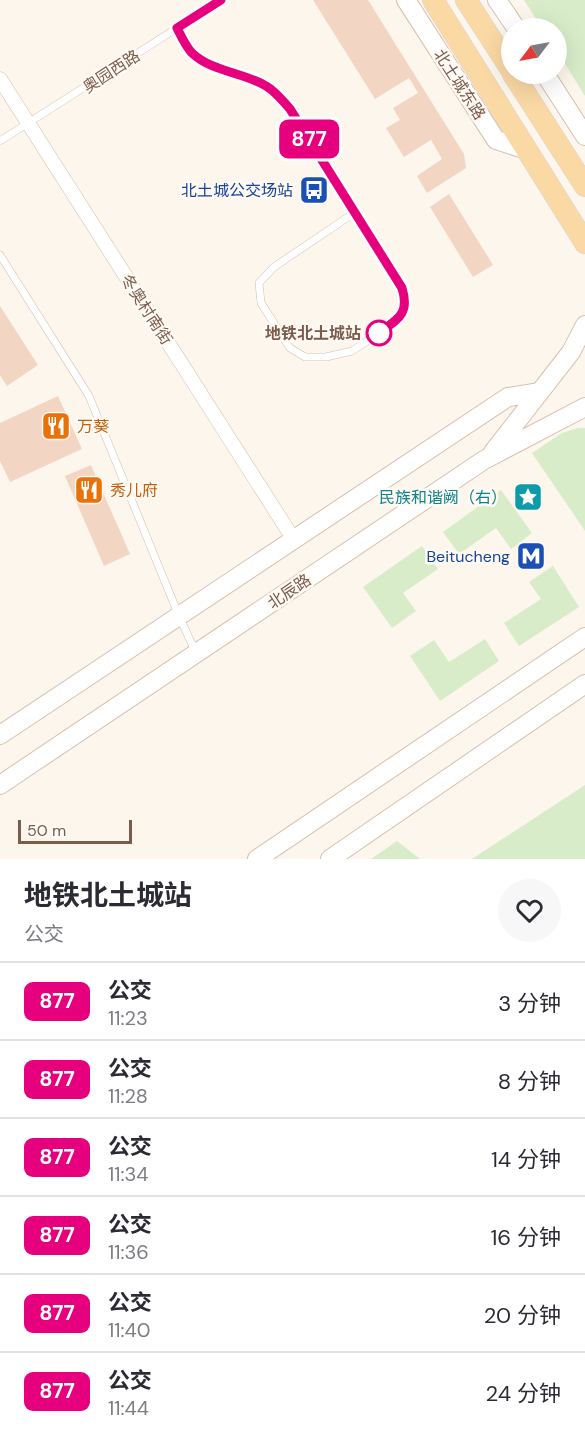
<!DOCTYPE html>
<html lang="zh">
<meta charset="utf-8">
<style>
body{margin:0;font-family:"DM Sans","Noto Sans SC",sans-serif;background:#f7f7f7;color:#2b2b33;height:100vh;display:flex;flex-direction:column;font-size:22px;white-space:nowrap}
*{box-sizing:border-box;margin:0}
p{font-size:20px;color:#7c7c81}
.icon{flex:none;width:33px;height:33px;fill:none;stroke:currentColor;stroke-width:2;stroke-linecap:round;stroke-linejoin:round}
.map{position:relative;height:859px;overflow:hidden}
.sheet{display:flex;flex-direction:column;background:#fff;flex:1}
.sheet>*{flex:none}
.badge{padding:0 12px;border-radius:9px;font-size:21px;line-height:39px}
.needle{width:39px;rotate:238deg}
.controls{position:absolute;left:501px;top:18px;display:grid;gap:12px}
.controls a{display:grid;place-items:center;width:66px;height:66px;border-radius:50%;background:#fff;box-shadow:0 6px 24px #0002;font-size:30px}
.scale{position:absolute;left:18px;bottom:15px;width:114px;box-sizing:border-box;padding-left:6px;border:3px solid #7a5c4d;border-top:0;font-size:16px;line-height:21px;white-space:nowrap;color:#7a5c4d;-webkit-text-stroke:4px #fffaf3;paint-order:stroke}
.map>.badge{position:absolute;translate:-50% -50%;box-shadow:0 0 0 3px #fff}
.round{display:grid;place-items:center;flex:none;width:63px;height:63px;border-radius:32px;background:#f7f7f7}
.summary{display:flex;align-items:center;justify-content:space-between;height:102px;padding:0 24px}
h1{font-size:28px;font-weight:700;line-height:45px}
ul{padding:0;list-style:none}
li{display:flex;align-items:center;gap:18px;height:78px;padding:0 24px;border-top:2px solid #e1e1e2}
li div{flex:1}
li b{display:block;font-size:22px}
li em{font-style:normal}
li .badge{min-width:66px;font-weight:700;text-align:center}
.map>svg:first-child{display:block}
</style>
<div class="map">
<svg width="585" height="859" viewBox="0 0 585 859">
<rect width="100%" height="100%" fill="#fdf6ec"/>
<!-- green -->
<path fill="#d8ecc9" d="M524,0H585V96L557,51L556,28H542Z
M578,428H585V531L532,453L562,433Z
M501,490L532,533L511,549L496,528L459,554L443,532Z
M422,546L438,569L403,593L416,611L392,628L363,587Z
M553,566L579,607L519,646L504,623L541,599L529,582Z
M485,639L499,661L440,701L410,656L434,640L449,662Z
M585,785V859H472Z
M397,841L420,859H371Z"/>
<!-- building -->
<path fill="#f3d5c3" d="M313,0H368L464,154L466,168L427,193L417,176L442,159L431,140L404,157L386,128L400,120L393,108L418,93L409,78L375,99Z
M449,194L493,265L473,277L430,207Z
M0,306L38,365L7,386L0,375Z
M58,396L82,449L10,482L0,461V423Z
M91,465L130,554L104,566L65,476Z"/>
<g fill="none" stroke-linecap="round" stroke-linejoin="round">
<!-- lane casing -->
<g stroke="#d1beb0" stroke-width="8">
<path id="lane" d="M177,28C181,36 185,46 191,52C211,73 244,71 267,86C276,92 283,101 290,109L402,288L405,307L400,317L379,333L352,351L326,357H305L290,348L261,303L259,283L274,267L354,213
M0,141L221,0
M0,255L89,396L179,616L196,653"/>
</g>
<!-- street casing -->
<g stroke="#d1beb0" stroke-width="15">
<path id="street" d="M0,79L294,540"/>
</g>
<!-- secondary casing -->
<g stroke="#d6c0b0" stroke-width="20">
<path id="secondary" d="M406,0L496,140L527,150
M497,0L516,28
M545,74L585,136
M493,452L571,352L585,325
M0,735L508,397L540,392
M0,785L484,460L585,407
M257,859L585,637
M330,859L585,684"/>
</g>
<!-- primary casing -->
<g stroke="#dad1cd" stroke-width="22">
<path id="primary" d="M433,0L585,243
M466,0L512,71
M513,74L585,186"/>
</g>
<!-- lane -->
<use href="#lane" stroke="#fff" stroke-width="7"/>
<!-- street -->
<use href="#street" stroke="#fff" stroke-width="14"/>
<!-- secondary -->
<use href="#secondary" stroke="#fff" stroke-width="18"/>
<!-- primary -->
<use href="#primary" stroke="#fbd9a5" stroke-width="21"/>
</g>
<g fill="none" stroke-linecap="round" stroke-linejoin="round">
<!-- line casing -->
<g stroke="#fff" stroke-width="14">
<path id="line" d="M221,0L177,28C181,36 186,47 192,53C212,72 243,72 266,86C275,91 283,101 290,109L402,288C410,314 398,319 379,333"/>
</g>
<!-- line -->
<use href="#line" stroke="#e6007e" stroke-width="9"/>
</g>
<!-- icons -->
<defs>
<g id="bus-square" transform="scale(1.5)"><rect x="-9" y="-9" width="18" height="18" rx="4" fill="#1a4fb4" stroke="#fffaf3"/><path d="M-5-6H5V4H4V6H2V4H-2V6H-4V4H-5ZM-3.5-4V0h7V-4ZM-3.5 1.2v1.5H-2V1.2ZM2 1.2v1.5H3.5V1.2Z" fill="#fff"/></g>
<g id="restaurant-square" transform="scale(1.5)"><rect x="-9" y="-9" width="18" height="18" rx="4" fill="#e8710a" stroke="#fffaf3"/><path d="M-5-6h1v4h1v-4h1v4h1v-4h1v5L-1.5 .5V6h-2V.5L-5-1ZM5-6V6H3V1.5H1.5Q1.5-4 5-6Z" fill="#fff"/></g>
<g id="sight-square" transform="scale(1.5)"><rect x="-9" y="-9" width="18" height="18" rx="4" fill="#0f9aa8" stroke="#fffaf3"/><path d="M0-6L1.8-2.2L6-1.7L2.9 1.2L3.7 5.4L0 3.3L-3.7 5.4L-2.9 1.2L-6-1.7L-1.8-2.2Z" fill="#fff"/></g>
<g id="metro-square" transform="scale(1.5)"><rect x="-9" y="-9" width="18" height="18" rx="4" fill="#1a4fb4" stroke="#fffaf3"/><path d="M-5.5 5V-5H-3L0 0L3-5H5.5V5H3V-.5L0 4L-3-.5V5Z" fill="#fff"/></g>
</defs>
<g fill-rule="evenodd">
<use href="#bus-square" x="314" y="190"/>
<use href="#restaurant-square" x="56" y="426"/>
<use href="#restaurant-square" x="89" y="490"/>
<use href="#sight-square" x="528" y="497"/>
<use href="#metro-square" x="531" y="556"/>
</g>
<!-- markers -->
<circle fill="#fff" stroke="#e6007e" stroke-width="3" cx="379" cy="333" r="12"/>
<g text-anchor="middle" stroke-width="5" stroke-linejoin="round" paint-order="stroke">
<!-- street labels -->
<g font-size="16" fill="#7a5c4d" stroke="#fffaf3">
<text transform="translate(111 71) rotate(-33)" y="6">奥园西路</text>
<text transform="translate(460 84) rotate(57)" y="6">北土城东路</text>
<text transform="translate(147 309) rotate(57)" y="6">冬奥村南街</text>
<text transform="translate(289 591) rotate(-34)" y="6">北辰路</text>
</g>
<!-- transit labels -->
<g font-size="16" fill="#164399" stroke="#fffaf3" text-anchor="end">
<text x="293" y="196">北土城公交场站</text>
<text x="510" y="562">Beitucheng</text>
</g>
<!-- stop labels -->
<g font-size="16" font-weight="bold" fill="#7a5c4d" stroke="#fffaf3" text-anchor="end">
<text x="361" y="339">地铁北土城站</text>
</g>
<!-- food labels -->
<g font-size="16" fill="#c56008" stroke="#fffaf3" text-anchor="start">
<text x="77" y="432">万葵</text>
<text x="110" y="496">秀儿府</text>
</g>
<!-- culture labels -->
<g font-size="16" fill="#0d838f" stroke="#fffaf3" text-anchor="end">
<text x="507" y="503">民族和谐阙（右）</text>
</g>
</g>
</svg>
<div class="controls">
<a><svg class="needle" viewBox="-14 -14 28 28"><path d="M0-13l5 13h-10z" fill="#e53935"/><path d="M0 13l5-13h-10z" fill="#7c7c81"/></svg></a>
</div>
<div class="scale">50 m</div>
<b class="badge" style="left:309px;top:139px;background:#e6007e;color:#fff">877</b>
</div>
<section class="sheet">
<div class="summary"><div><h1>地铁北土城站</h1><p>公交</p></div><a class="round"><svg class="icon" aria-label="heart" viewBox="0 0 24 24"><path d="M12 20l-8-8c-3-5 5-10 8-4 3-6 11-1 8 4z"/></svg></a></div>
<ul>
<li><span class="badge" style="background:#e6007e;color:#fff">877</span><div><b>公交</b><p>11:23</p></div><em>3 分钟</em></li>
<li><span class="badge" style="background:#e6007e;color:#fff">877</span><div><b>公交</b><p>11:28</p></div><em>8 分钟</em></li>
<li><span class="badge" style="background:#e6007e;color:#fff">877</span><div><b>公交</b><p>11:34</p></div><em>14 分钟</em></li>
<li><span class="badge" style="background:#e6007e;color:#fff">877</span><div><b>公交</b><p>11:36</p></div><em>16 分钟</em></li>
<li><span class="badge" style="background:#e6007e;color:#fff">877</span><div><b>公交</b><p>11:40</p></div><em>20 分钟</em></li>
<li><span class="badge" style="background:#e6007e;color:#fff">877</span><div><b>公交</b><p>11:44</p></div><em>24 分钟</em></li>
</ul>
</section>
